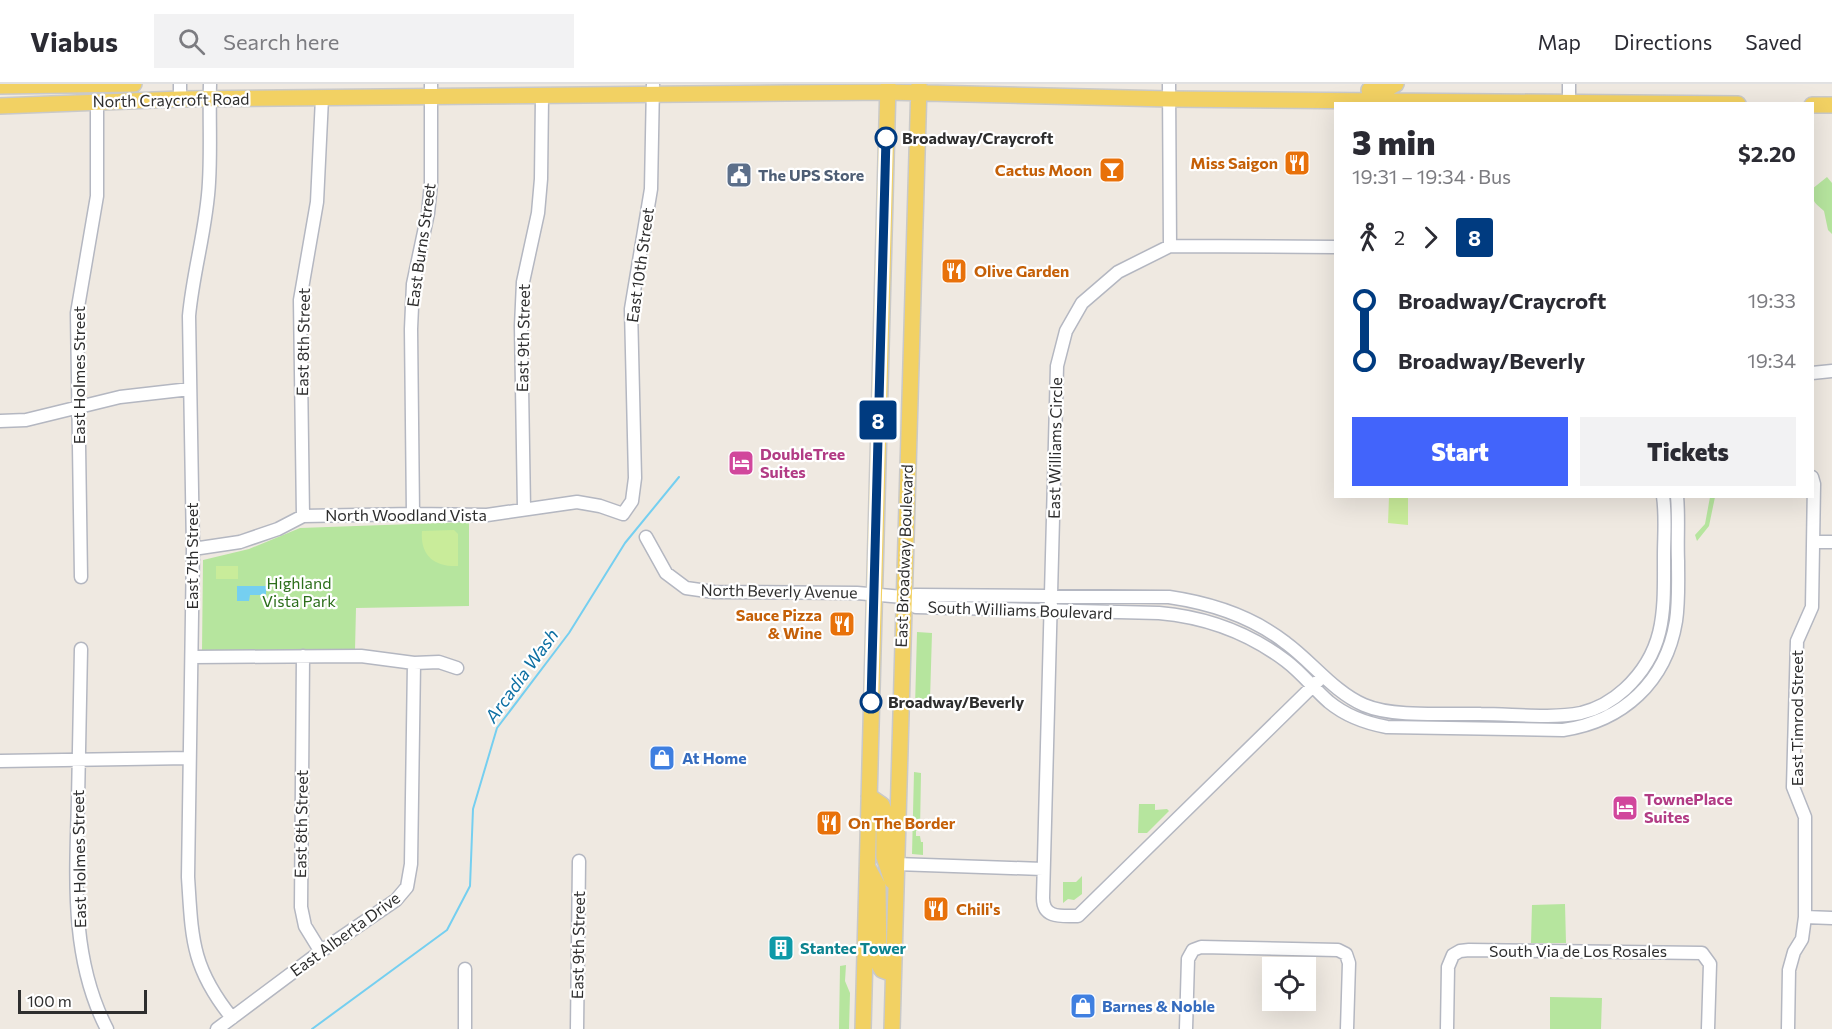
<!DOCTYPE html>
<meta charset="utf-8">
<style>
body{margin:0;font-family:Commissioner,sans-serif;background:#f2f2f3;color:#2b2b33;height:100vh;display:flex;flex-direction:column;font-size:22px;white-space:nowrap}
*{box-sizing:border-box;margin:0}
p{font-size:20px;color:#7c7c81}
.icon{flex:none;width:33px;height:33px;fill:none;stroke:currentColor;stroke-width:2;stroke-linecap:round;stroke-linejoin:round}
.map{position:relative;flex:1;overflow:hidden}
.details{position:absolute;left:1334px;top:18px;width:480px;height:396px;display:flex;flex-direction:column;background:#fff;border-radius:0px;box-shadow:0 6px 24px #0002}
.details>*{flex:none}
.badge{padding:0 12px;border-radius:4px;font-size:21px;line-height:39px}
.tools{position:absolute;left:1262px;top:873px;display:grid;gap:12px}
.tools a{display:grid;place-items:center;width:54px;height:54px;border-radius:0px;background:#fff;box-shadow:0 6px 24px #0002;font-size:30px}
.scale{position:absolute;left:18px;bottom:15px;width:129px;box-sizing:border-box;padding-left:6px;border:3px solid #2e2e2e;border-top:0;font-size:16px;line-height:21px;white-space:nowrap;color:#2e2e2e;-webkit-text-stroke:4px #fff;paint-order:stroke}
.map>.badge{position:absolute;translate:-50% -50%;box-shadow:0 0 0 3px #fff}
.legs{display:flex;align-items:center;gap:9px;height:66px;padding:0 18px;font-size:20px}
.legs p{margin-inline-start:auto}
.summary{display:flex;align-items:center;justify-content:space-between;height:102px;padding:0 18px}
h1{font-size:33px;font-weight:800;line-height:45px}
.cta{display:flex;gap:12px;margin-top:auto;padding:12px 18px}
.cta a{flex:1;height:69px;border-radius:0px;background:#4264fb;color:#fff;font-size:24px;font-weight:800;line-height:69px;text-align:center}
.cta a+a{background:#f2f2f3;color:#2b2b33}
ul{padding:0 18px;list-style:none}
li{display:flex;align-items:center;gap:21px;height:60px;font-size:22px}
li i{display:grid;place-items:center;width:9px;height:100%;margin:0 8px;background:currentColor}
li i::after{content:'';width:15px;height:15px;margin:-8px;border:4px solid;border-radius:50%;background:#fff}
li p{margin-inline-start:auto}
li:first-child i{background:linear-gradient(#0000 50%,currentColor 0)}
li:last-child i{background:linear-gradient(currentColor 50%,#0000 0)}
header{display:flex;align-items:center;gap:36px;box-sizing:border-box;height:84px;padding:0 30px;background:#fff;border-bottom:2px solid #e1e1e2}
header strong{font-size:28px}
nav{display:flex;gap:33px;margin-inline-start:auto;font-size:21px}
.search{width:420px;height:54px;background:#f2f2f3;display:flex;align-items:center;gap:15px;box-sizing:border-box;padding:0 21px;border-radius:0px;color:#7c7c81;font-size:22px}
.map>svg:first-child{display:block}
</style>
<header>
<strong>Viabus</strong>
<div class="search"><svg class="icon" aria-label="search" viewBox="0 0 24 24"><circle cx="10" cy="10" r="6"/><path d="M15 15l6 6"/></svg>Search here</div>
<nav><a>Map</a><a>Directions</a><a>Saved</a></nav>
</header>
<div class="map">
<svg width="1832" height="945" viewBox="0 0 1832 945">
<rect width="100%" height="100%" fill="#efe9e1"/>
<!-- green -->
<path fill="#b6e59e" d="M1827,93L1832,99V150L1828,146L1824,127C1815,119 1812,118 1812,105Z
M1710,413H1715L1709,442L1697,457L1695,451L1705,440Z
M469,438V522L356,524L355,566L202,567L203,476L249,465L300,444Z
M917,548L932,549L930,616H925V623H915Z
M914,688L921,689L920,747H916V752H920L921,758H923V771L912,770Z
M1139,720H1155V726L1167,725L1169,727L1147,749H1138Z
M1082,792V810L1074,816L1068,815L1063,819V798H1076Z
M1565,820L1566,859H1531L1532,821Z
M846,881L845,897L850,909L849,945H839L840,882Z
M1550,913L1602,914L1601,945H1550Z"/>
<!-- pitch -->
<path fill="#c9ec9a" d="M1389,413H1408V441L1388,439Z
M454,446L458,450V482C434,483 420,471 422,447Z
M216,482H238V495H216Z"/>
<!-- water -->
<path fill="#75cff0" d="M237,502H266V511H250L249,517H237Z"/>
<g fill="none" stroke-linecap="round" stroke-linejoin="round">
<!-- stream -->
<path stroke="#75cff0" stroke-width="2" d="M312,945L447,846L470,802L473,725L497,644L569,549L625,459L679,393"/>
<!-- minor casing -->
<g stroke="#b4b7c1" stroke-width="15">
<path id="minor" d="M210,0C209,33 211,66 209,98C207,143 193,187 189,232L193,465L188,793C192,854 191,883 232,934
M1169,0L1170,162
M180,15V0
M1569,17V0
M1812,289L1832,287
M0,337L26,336L120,313L190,305
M1663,412C1666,432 1664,452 1664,472C1664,525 1667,566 1625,605C1612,617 1598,625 1581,629C1550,635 1513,630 1481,630C1448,629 1394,634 1364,621C1334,608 1312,578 1286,559C1253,533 1210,519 1169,513L916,511L903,513L916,523L1159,529C1205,533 1249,549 1286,577C1302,589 1314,605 1329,618C1346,632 1365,639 1387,643L1563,646C1623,637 1666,598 1676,537C1679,517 1678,497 1678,477C1677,456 1679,433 1677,412
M524,425L521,242L523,198L538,129L541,95L542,13
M413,430L411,245L413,200L428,129L431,100V0
M303,432L300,216L317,118L322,14
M646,453L666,489L686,504L714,508L857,509L903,513
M1813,458H1832
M193,465L240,458L278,445L303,432L413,430L487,431L577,418L600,422L623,430L632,417L635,394L631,225L651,105L653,0
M81,493L77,229L97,112V18
M81,565C80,616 79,666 78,716C76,793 70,874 107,945
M303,572L301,823L305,842L321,868
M192,573L361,572L414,579L439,578L457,584
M1319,596L1078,832C1062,832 1043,835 1043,814L1057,282L1066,247L1082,219L1118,188L1170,162L1335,163
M0,677L189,674
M896,780L1043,785
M1805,833L1832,834
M1453,871L1460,867L1469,866L1702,869L1710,880L1708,945
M217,945L320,868L396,816L407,803L411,780L414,579
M465,945V885
M577,945L579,777
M1186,945L1188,875L1193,866L1201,863L1338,866L1346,870L1349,879L1347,945
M1447,945L1448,883L1453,871
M1788,945L1789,886L1794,868L1802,855L1805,833V733L1793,703L1797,557L1812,523L1814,400L1812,393"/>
</g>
<!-- major casing -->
<g stroke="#c9c9c9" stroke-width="18">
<path id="major" d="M0,2L134,0
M1369,6H1385L1396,0
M1812,21H1832
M0,22L180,15L887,8L1169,15L1738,20
M869,712L882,721L884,726V773L892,797
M868,784L878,802L879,881L882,886L893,890
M863,945L888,0
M892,945L919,0"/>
</g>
<!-- minor -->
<use href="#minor" stroke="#fff" stroke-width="12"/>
<!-- major -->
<use href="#major" stroke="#f2d163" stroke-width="15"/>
</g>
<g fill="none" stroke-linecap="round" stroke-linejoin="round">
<!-- line-1 casing -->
<g stroke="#fff" stroke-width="14">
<path id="line-1" d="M871,618L886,54"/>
</g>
<!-- line-1 -->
<use href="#line-1" stroke="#003b80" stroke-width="9"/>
</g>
<!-- icons -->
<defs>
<g id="restaurant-square" transform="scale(1.35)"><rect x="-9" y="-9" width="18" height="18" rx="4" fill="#e8710a" stroke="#fff"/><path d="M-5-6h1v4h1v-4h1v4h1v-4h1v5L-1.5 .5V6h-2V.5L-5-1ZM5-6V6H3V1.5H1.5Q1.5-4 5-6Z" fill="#fff"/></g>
<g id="bar-square" transform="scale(1.35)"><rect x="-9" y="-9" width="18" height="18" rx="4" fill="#e8710a" stroke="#fff"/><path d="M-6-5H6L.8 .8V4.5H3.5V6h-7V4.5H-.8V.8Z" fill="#fff"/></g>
<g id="civic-square" transform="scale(1.35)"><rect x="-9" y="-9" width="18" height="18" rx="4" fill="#5c6f8a" stroke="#fff"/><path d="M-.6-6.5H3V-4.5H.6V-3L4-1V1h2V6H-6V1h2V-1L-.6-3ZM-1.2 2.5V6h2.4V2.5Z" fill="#fff"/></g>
<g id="hotel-square" transform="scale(1.35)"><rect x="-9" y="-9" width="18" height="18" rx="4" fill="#d1479c" stroke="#fff"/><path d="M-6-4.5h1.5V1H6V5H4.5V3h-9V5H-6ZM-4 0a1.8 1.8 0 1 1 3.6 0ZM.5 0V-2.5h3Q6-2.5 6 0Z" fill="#fff"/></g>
<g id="shop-square" transform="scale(1.35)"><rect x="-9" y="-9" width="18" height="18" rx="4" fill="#3f7fe0" stroke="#fff"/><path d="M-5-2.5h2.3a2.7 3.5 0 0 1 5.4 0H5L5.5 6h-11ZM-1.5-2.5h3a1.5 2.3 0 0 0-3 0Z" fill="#fff"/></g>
<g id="building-square" transform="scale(1.35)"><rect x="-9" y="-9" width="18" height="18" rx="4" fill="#0f9aa8" stroke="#fff"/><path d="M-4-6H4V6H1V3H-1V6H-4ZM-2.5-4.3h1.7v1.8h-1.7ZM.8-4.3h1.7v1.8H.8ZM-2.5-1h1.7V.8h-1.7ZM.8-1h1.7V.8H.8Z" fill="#fff"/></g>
</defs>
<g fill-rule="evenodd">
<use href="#restaurant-square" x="1297" y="79"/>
<use href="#bar-square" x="1112" y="86"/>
<use href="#civic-square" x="739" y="91"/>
<use href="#restaurant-square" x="954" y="187"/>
<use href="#hotel-square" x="741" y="379"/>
<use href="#restaurant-square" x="842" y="540"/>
<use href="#shop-square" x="662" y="674"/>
<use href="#hotel-square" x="1625" y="724"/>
<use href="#restaurant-square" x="829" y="739"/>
<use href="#restaurant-square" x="936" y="825"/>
<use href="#building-square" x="781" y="864"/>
<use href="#shop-square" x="1083" y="922"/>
</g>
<!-- markers -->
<g fill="#fff" stroke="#003b80" stroke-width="3">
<circle cx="886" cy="54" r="10"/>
<circle cx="871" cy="618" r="10"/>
</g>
<g text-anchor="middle" stroke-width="4.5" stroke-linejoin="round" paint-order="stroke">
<!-- street labels -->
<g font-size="16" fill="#2e2e2e" stroke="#fff">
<text transform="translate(171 16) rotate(-1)" y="6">North Craycroft Road</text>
<text transform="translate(421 161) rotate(-82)" y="6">East Burns Street</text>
<text transform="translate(640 181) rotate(-82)" y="6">East 10th Street</text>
<text transform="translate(523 254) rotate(-89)" y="6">East 9th Street</text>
<text transform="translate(303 258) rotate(-89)" y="6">East 8th Street</text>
<text transform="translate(79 291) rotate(-90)" y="6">East Holmes Street</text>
<text transform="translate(1055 364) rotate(-89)" y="6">East Williams Circle</text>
<text x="406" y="437">North Woodland Vista</text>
<text transform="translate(192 472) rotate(-90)" y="6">East 7th Street</text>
<text transform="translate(904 472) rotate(-88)" y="6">East Broadway Boulevard</text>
<text transform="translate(779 507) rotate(1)" y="6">North Beverly Avenue</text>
<text transform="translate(1020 526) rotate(2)" y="6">South Williams Boulevard</text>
<text transform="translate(1797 634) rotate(-90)" y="6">East Timrod Street</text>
<text transform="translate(301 740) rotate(-89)" y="6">East 8th Street</text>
<text transform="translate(79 775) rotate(-91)" y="6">East Holmes Street</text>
<text transform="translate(345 850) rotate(-36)" y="6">East Alberta Drive</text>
<text transform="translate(578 861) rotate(-89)" y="6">East 9th Street</text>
<text x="1578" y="873">South Via de Los Rosales</text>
</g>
<!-- stop labels -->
<g font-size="16" font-weight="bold" fill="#2e2e2e" stroke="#fff" text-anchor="start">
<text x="902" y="60">Broadway/Craycroft</text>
<text x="888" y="624">Broadway/Beverly</text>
</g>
<!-- food labels -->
<g font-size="16" font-weight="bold" fill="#c56008" stroke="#fff" text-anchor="end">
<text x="1278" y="85">Miss Saigon</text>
<text x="1092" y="92">Cactus Moon</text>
<text x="974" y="193" text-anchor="start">Olive Garden</text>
<text x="822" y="537">Sauce Pizza<tspan x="822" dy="18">&amp; Wine</tspan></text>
<text x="848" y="745" text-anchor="start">On The Border</text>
<text x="956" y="831" text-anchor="start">Chili's</text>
</g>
<!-- service labels -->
<g font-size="16" font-weight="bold" fill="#4e5e75" stroke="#fff" text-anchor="start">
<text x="758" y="97">The UPS Store</text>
</g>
<!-- hotel labels -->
<g font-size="16" font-weight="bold" fill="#b23c85" stroke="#fff" text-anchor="start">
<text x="760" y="376">DoubleTree<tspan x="760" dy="18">Suites</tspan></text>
<text x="1644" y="721">TownePlace<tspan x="1644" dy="18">Suites</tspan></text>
</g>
<!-- park labels -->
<g font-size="16" fill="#2c6e1b" stroke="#fff">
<text x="299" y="505">Highland<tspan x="299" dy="18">Vista Park</tspan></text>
</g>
<!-- shop labels -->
<g font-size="16" font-weight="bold" fill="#366cbe" stroke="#fff" text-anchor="start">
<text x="682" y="680">At Home</text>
<text x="1102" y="928">Barnes &amp; Noble</text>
</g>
<!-- culture labels -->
<g font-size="16" font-weight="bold" fill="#0d838f" stroke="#fff" text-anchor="start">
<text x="800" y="870">Stantec Tower</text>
</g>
<!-- water labels -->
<g font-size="18" font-style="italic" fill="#0d6fa3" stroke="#fff">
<text transform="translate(522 592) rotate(-54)" y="6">Arcadia Wash</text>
</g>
</g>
</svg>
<div class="tools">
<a><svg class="icon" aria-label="locate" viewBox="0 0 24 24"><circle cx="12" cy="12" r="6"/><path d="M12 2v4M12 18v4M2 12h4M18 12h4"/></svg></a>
</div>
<div class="scale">100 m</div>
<b class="badge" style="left:878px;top:336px;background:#003b80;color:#fff">8</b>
<section class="details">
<div class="summary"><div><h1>3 min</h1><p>19:31 – 19:34 · Bus</p></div><b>$2.20</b></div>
<div class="legs"><svg class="icon" aria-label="walk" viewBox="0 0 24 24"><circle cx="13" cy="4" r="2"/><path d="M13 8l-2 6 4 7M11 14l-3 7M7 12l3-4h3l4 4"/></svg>2<svg class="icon" aria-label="forward" viewBox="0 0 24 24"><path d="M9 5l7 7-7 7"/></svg><b class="badge" style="background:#003b80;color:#fff">8</b></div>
<ul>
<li><i style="color:#003b80"></i><b>Broadway/Craycroft</b><p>19:33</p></li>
<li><i style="color:#003b80"></i><b>Broadway/Beverly</b><p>19:34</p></li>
</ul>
<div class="cta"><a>Start</a><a>Tickets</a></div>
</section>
</div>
